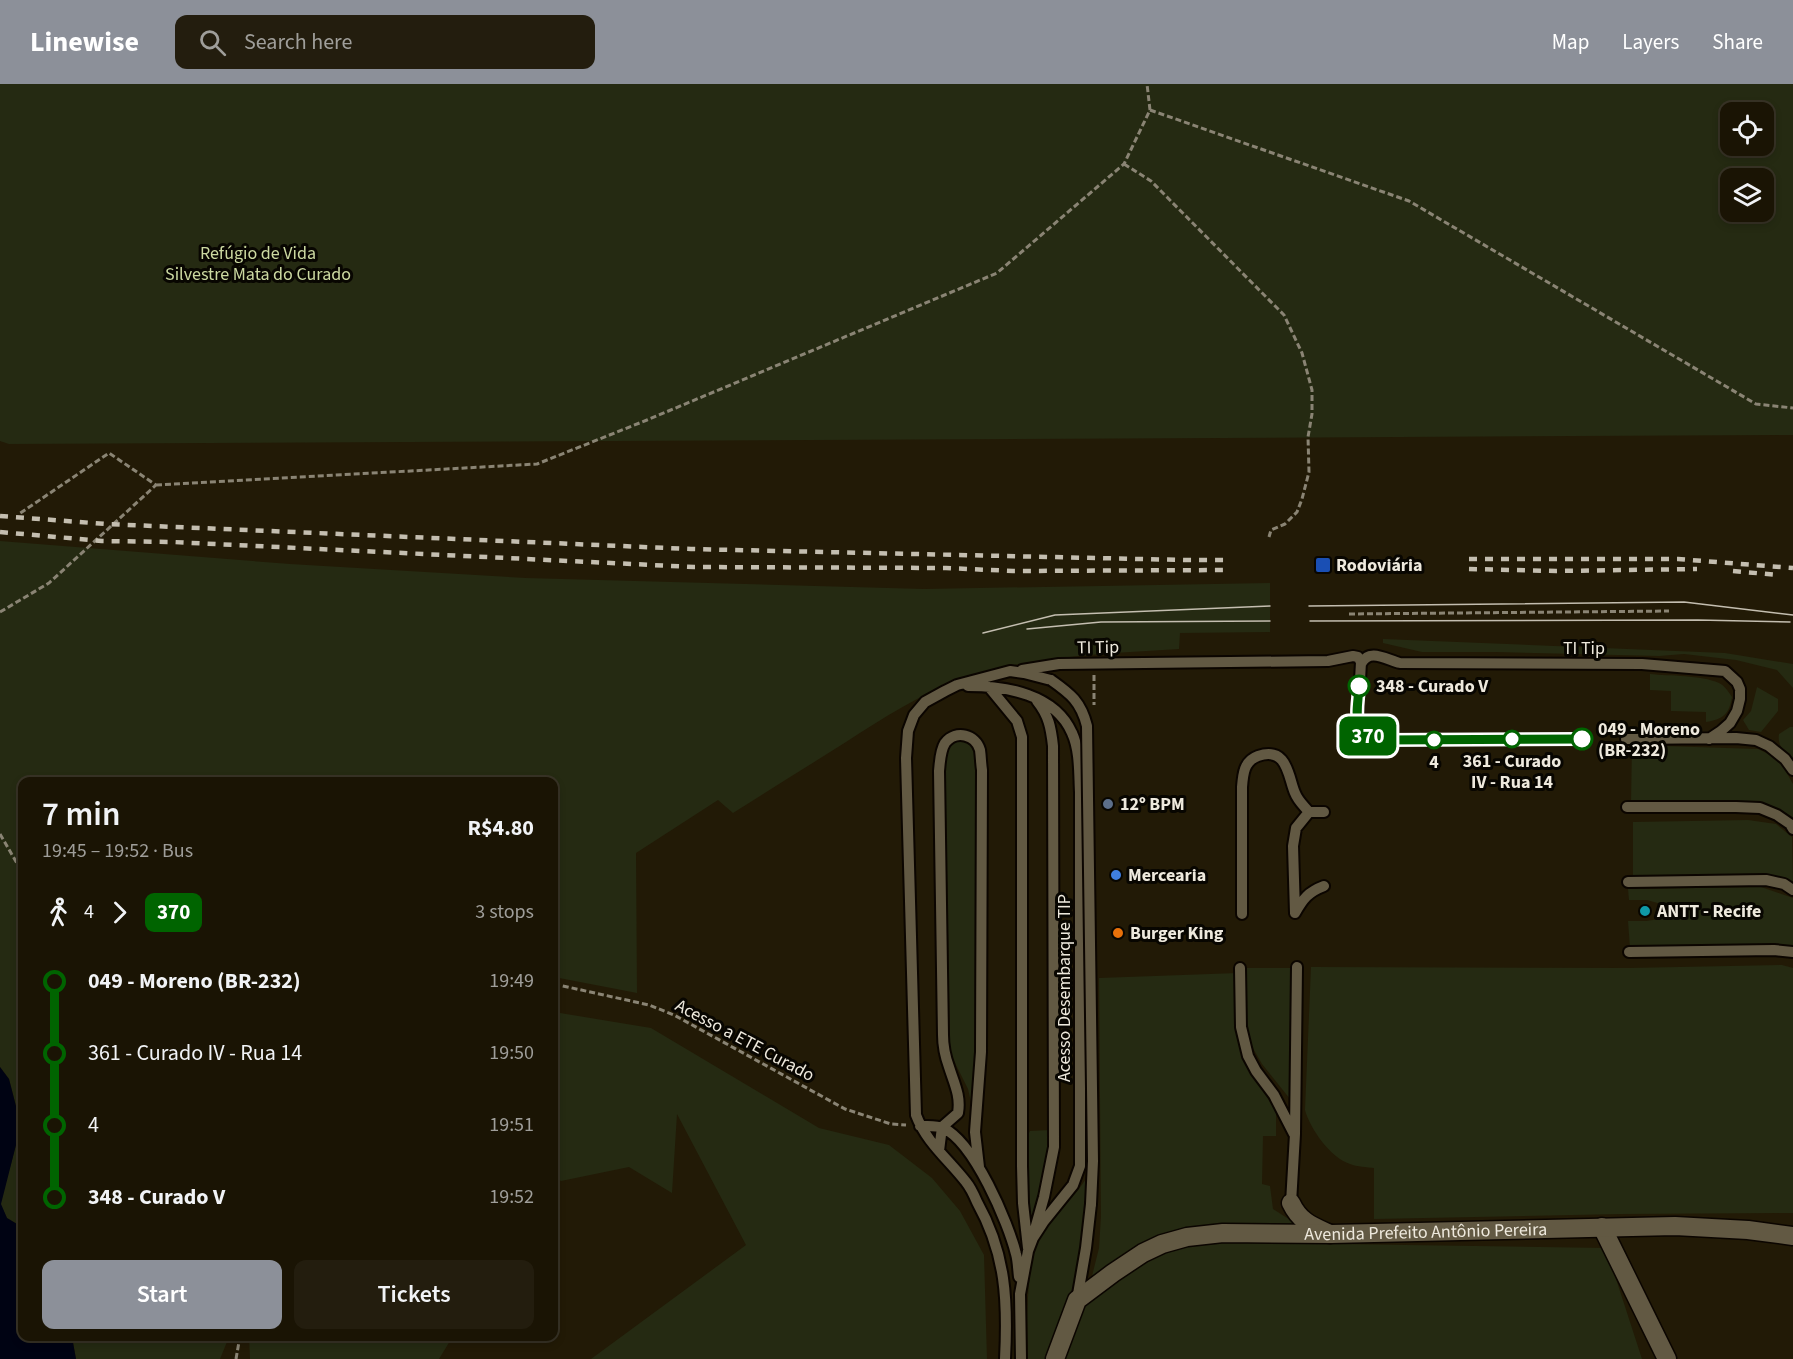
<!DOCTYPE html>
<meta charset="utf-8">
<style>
body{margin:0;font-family:"Source Sans 3",sans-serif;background:#231d0e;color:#f1f3f6;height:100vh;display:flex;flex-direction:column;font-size:22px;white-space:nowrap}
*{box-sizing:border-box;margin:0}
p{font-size:20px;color:#9f9e9a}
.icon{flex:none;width:33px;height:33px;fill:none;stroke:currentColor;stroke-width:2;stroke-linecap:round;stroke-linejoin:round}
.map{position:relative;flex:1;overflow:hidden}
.drawer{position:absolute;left:18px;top:693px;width:540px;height:564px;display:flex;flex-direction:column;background:#1a1404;border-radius:12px;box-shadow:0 3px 9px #0003,0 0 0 2px #383326}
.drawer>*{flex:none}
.badge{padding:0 12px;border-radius:9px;font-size:21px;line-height:39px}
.tools{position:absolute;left:1720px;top:18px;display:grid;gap:12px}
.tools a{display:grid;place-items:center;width:54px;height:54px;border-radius:12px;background:#1a1404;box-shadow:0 3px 9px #0003,0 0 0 2px #383326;font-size:30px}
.map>.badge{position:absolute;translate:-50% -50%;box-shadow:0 0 0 3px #fff}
.legs{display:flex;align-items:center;gap:9px;height:66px;padding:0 24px;font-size:20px}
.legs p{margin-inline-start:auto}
.headline{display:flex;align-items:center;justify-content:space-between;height:102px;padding:0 24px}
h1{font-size:33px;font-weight:600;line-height:45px}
.primary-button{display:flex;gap:12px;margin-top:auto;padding:12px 24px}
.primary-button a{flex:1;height:69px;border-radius:12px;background:#8c9099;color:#fff;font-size:24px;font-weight:600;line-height:69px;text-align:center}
.primary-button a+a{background:#231d0e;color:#f1f3f6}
ul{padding:0 24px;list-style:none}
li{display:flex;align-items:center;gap:21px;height:72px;font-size:22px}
li i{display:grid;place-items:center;width:9px;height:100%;margin:0 8px;background:currentColor}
li i::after{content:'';width:15px;height:15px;margin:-8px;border:4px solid;border-radius:50%;background:#1a1404}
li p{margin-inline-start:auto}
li:first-child i{background:linear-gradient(#0000 50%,currentColor 0)}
li:last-child i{background:linear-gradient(currentColor 50%,#0000 0)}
header{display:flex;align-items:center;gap:36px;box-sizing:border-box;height:84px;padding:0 30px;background:#8c9099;color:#fff}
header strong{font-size:28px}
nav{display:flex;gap:33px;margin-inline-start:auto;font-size:21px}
.search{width:420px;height:54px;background:#231d0e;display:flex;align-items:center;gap:15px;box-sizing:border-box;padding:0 21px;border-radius:12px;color:#9f9e9a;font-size:22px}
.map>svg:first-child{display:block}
</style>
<header>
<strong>Linewise</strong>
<div class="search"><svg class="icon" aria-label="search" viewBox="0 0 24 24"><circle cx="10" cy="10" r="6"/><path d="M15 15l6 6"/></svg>Search here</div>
<nav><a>Map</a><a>Layers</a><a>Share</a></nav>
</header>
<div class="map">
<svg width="1793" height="1275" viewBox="0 0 1793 1275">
<rect width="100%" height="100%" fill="#221a06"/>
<!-- green -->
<path fill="#252a12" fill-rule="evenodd" d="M0,0H1793V351L9,360L0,357ZM1731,28H1764V62H1731ZM1731,94H1764V128H1731Z
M0,457L290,480L526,494L924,505L1270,499V548L1180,549L1179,565C1107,570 1032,571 962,595C920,610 883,634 846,658C808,682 771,705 733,729L718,716L636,769L637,909L554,893V698H22V1143L7,1134L0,1120L16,1061L17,1026L9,995L0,983Z
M1383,555L1725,569L1793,580V604L1777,586L1736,576L1684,570L1659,572L1495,568H1422L1383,559Z
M1650,590C1670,592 1701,591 1719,599C1725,602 1728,607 1732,613C1729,630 1724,635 1706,638V628L1671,627V607L1650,606Z
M1757,603L1778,615V627L1761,648L1749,646L1743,636L1751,627Z
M1790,643H1793V678C1785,668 1777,663 1779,650Z
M962,655L971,658L977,666L979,968L973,1027L968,1005L950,969L945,670L953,657Z
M1632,661L1758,665L1779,675L1793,700V738L1781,728L1631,718Z
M1748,736L1776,740L1792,753L1793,799L1783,793L1633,794V738Z
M1761,803L1793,814V864H1630L1628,837H1646L1660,835L1661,820L1647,816H1629L1628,805Z
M1782,881L1793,884V1129L1622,1130L1374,1135V1084C1367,1083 1357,1083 1350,1080C1331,1074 1310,1045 1305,1026L1311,883L1629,884Z
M1245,884H1293L1290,1015L1262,980L1246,952Z
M1238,889L1250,987L1276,1027V1052H1263L1262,1100L1270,1102L1273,1125L1306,1146L1188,1150L1090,1200L1099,1164L1101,1132L1099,894Z
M554,928L651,944L819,1044L889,1061L932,1094L960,1127L984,1171L987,1275H591L746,1161L677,1030L672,1109L629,1083L561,1097L554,1093Z
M1050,1046L1049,1066L1030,1149L1027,1124L1026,1055L1030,1047Z
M1086,1095C1087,1135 1084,1177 1072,1215C1065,1236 1053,1255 1045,1275H1028C1027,1244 1025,1182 1040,1154C1052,1133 1072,1116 1086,1095Z
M1200,1158L1606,1164L1642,1275H1059L1084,1222L1115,1194L1154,1172Z
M249,1252H448L450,1257L439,1275H250Z
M72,1253H229L220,1275H76Z"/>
<!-- water -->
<path fill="#000313" d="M0,983L9,995L17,1026L16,1061L1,1120L7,1134L22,1143V1252L72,1253L76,1275H0Z"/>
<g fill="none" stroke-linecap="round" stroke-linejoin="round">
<!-- lane casing -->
<g stroke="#0b0500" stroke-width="14">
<path id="lane" d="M1361,580C1369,563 1387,576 1400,579L1642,580L1725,587L1737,598L1740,605V615L1737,627L1730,639L1721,647L1709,655
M1022,586L1059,580L1328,577L1353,572L1358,573L1361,578L1360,596
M968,602C1006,602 1055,610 1072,649C1080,666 1079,690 1080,708V1082L1073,1101L1044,1137L1033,1154L1028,1167L1020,1210L1021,1275
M989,603L1017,637L1022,653V1082L1023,1119L1028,1164
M1626,655L1736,654L1756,656L1769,662L1785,675L1793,686
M1627,723H1736L1760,724L1777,731L1790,740L1793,745
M1628,798L1766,796L1784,800L1793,806
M1295,829L1293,762L1296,744L1309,728H1324
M1295,829C1303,815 1308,808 1324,802
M1242,830V703C1243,690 1244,677 1258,672C1288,662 1288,693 1295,709C1298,717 1304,722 1309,728
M1629,868L1774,866L1793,868
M1240,884L1241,943L1248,972L1256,987L1274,1011L1294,1050
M920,1042C928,1042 936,1041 943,1044C974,1058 1008,1138 1016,1170C1018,1177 1018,1185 1019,1193
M939,1067L942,1043L958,1029C961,1012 954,999 949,983C945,972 943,962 943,951L939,687C940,678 940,667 945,659C956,645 976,651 980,666C981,673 981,680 982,686L981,968L975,1048L979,1083
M1291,1119L1295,1050L1297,883
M1035,1145L1044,1113L1054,1063L1053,662C1051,644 1049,632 1037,617
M1077,1216L1086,1164L1091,1120
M1005,1275C1008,1217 1006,1170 977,1118C974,1111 971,1104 966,1098C949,1076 926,1058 916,1031L906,674L908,647L914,631L925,618L945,607L957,601L1010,587L1024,589L1051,596"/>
</g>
<!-- street casing -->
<g stroke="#0b0500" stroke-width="21">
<path id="street" d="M1291,1119C1300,1138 1312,1142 1330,1150
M1602,1143L1667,1275"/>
</g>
<!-- secondary casing -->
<g stroke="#0b0500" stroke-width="21">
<g id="secondary">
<path id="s1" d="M1055,1275L1077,1216L1113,1189L1143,1169L1162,1160L1187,1153L1223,1149L1331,1150L1675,1142L1748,1146L1793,1152"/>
</g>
</g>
<!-- path -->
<path stroke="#8a8474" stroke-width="3" stroke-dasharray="6 3" stroke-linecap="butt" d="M1150,26L1409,117L1756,320L1793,324
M1124,80L1151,97L1284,231L1302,269L1312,306V330L1308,353L1309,388L1302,415L1297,428L1285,440L1271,446L1269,453
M156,401L537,380L647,336L997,189L1124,80L1150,26L1147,0
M0,528L49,499L156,401L109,369L19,430
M1349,530L1669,527
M1094,591V621
M0,750L22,788
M554,900L649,921L674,931L845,1025L891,1040L906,1041
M236,1275L240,1252"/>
<!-- lane -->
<use href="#lane" stroke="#625943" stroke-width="10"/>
<!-- street -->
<use href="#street" stroke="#625943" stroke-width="18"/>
<!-- secondary -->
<use href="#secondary" stroke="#625943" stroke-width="18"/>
<!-- tram -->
<path stroke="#c4beb0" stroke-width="1.5" d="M1309,522L1684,518L1793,531
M1310,537L1698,536L1790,538
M1027,545L1101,538L1270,537
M983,549L1055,531L1270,522"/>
<!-- rail -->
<path stroke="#c4beb0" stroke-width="4.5" stroke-dasharray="8 8" stroke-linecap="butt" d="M0,432L106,440L691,465L1184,476H1227
M0,448L102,457L173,458L694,483L946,484L1013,487L1228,486
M1469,475H1678L1793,484
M1469,485L1556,487L1697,485
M1733,487L1778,491"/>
<!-- lane-bridge casing -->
<g stroke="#0b0500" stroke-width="14" stroke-linecap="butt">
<path id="lane-bridge" d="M1051,596C1071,610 1081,618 1087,642L1093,1077L1091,1120"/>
</g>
<!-- lane-bridge -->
<use href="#lane-bridge" stroke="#625943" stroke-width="10"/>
</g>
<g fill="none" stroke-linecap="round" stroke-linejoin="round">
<!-- line-1 casing -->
<g stroke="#fff" stroke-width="14">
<path id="line-1" d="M1359,602C1358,627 1349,649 1381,656L1582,655"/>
</g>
<!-- line-1 -->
<use href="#line-1" stroke="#006400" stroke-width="9"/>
</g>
<!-- markers -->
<rect fill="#1a4fb4" stroke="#080601" stroke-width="2" x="1315" y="473" width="16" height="16" rx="3"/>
<g fill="#fff" stroke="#006400" stroke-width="3">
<circle cx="1359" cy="602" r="10"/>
<circle cx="1512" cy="655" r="8"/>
<circle cx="1582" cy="655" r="10"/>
<circle cx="1434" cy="656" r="8"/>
</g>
<circle fill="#5c6f8a" stroke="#080601" stroke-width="2" cx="1108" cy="720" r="6"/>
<circle fill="#3f7fe0" stroke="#080601" stroke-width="2" cx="1116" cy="791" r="6"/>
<circle fill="#0f9aa8" stroke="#080601" stroke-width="2" cx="1645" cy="827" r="6"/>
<circle fill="#e8710a" stroke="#080601" stroke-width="2" cx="1118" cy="849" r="6"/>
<g text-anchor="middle" stroke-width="6" stroke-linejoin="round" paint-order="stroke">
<!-- park labels -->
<g font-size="18" fill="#ccd9a1" stroke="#080601">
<text x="258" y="175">Refúgio de Vida<tspan x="258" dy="21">Silvestre Mata do Curado</tspan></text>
</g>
<!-- poi labels -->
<g font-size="18" font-weight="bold" fill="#eee9dd" stroke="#080601" text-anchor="start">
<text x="1336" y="487">Rodoviária</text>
<text x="1120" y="726">12º BPM</text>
<text x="1128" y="797">Mercearia</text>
<text x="1657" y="833">ANTT - Recife</text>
<text x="1130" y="855">Burger King</text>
</g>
<!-- street labels -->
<g font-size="18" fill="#eee9dd" stroke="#080601">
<text transform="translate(1098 563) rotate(-1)" y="6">TI Tip</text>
<text x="1584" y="570">TI Tip</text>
<text transform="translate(1064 904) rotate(-90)" y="6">Acesso Desembarque TIP</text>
<text transform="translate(745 956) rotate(28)" y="6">Acesso a ETE Curado</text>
<text dy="6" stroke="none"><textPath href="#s1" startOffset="430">Avenida Prefeito Antônio Pereira</textPath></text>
</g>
<!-- stop labels -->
<g font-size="18" font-weight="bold" fill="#eee9dd" stroke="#080601" text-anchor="start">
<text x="1376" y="608">348 - Curado V</text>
<text x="1598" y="651">049 - Moreno<tspan x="1598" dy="21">(BR-232)</tspan></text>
<text x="1512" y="683" text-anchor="middle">361 - Curado<tspan x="1512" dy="21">IV - Rua 14</tspan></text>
<text x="1434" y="684" text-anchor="middle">4</text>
</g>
</g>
</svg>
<div class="tools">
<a><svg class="icon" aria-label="locate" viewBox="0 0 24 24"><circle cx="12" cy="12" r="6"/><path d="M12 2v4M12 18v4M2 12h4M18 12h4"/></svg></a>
<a><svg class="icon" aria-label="layers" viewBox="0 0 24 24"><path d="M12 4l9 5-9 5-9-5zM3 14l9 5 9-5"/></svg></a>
</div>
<b class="badge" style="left:1368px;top:652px;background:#006400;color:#fff">370</b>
<section class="drawer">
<div class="headline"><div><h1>7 min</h1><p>19:45 – 19:52 · Bus</p></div><b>R$4.80</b></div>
<div class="legs"><svg class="icon" aria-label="walk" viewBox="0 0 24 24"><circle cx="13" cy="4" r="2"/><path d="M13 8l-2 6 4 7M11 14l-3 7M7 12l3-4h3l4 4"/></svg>4<svg class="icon" aria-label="forward" viewBox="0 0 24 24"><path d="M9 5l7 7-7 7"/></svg><b class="badge" style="background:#006400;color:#fff">370</b><p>3 stops</p></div>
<ul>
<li><i style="color:#006400"></i><b>049 - Moreno (BR-232)</b><p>19:49</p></li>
<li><i style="color:#006400"></i><span>361 - Curado IV - Rua 14</span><p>19:50</p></li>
<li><i style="color:#006400"></i><span>4</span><p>19:51</p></li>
<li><i style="color:#006400"></i><b>348 - Curado V</b><p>19:52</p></li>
</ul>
<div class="primary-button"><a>Start</a><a>Tickets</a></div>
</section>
</div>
